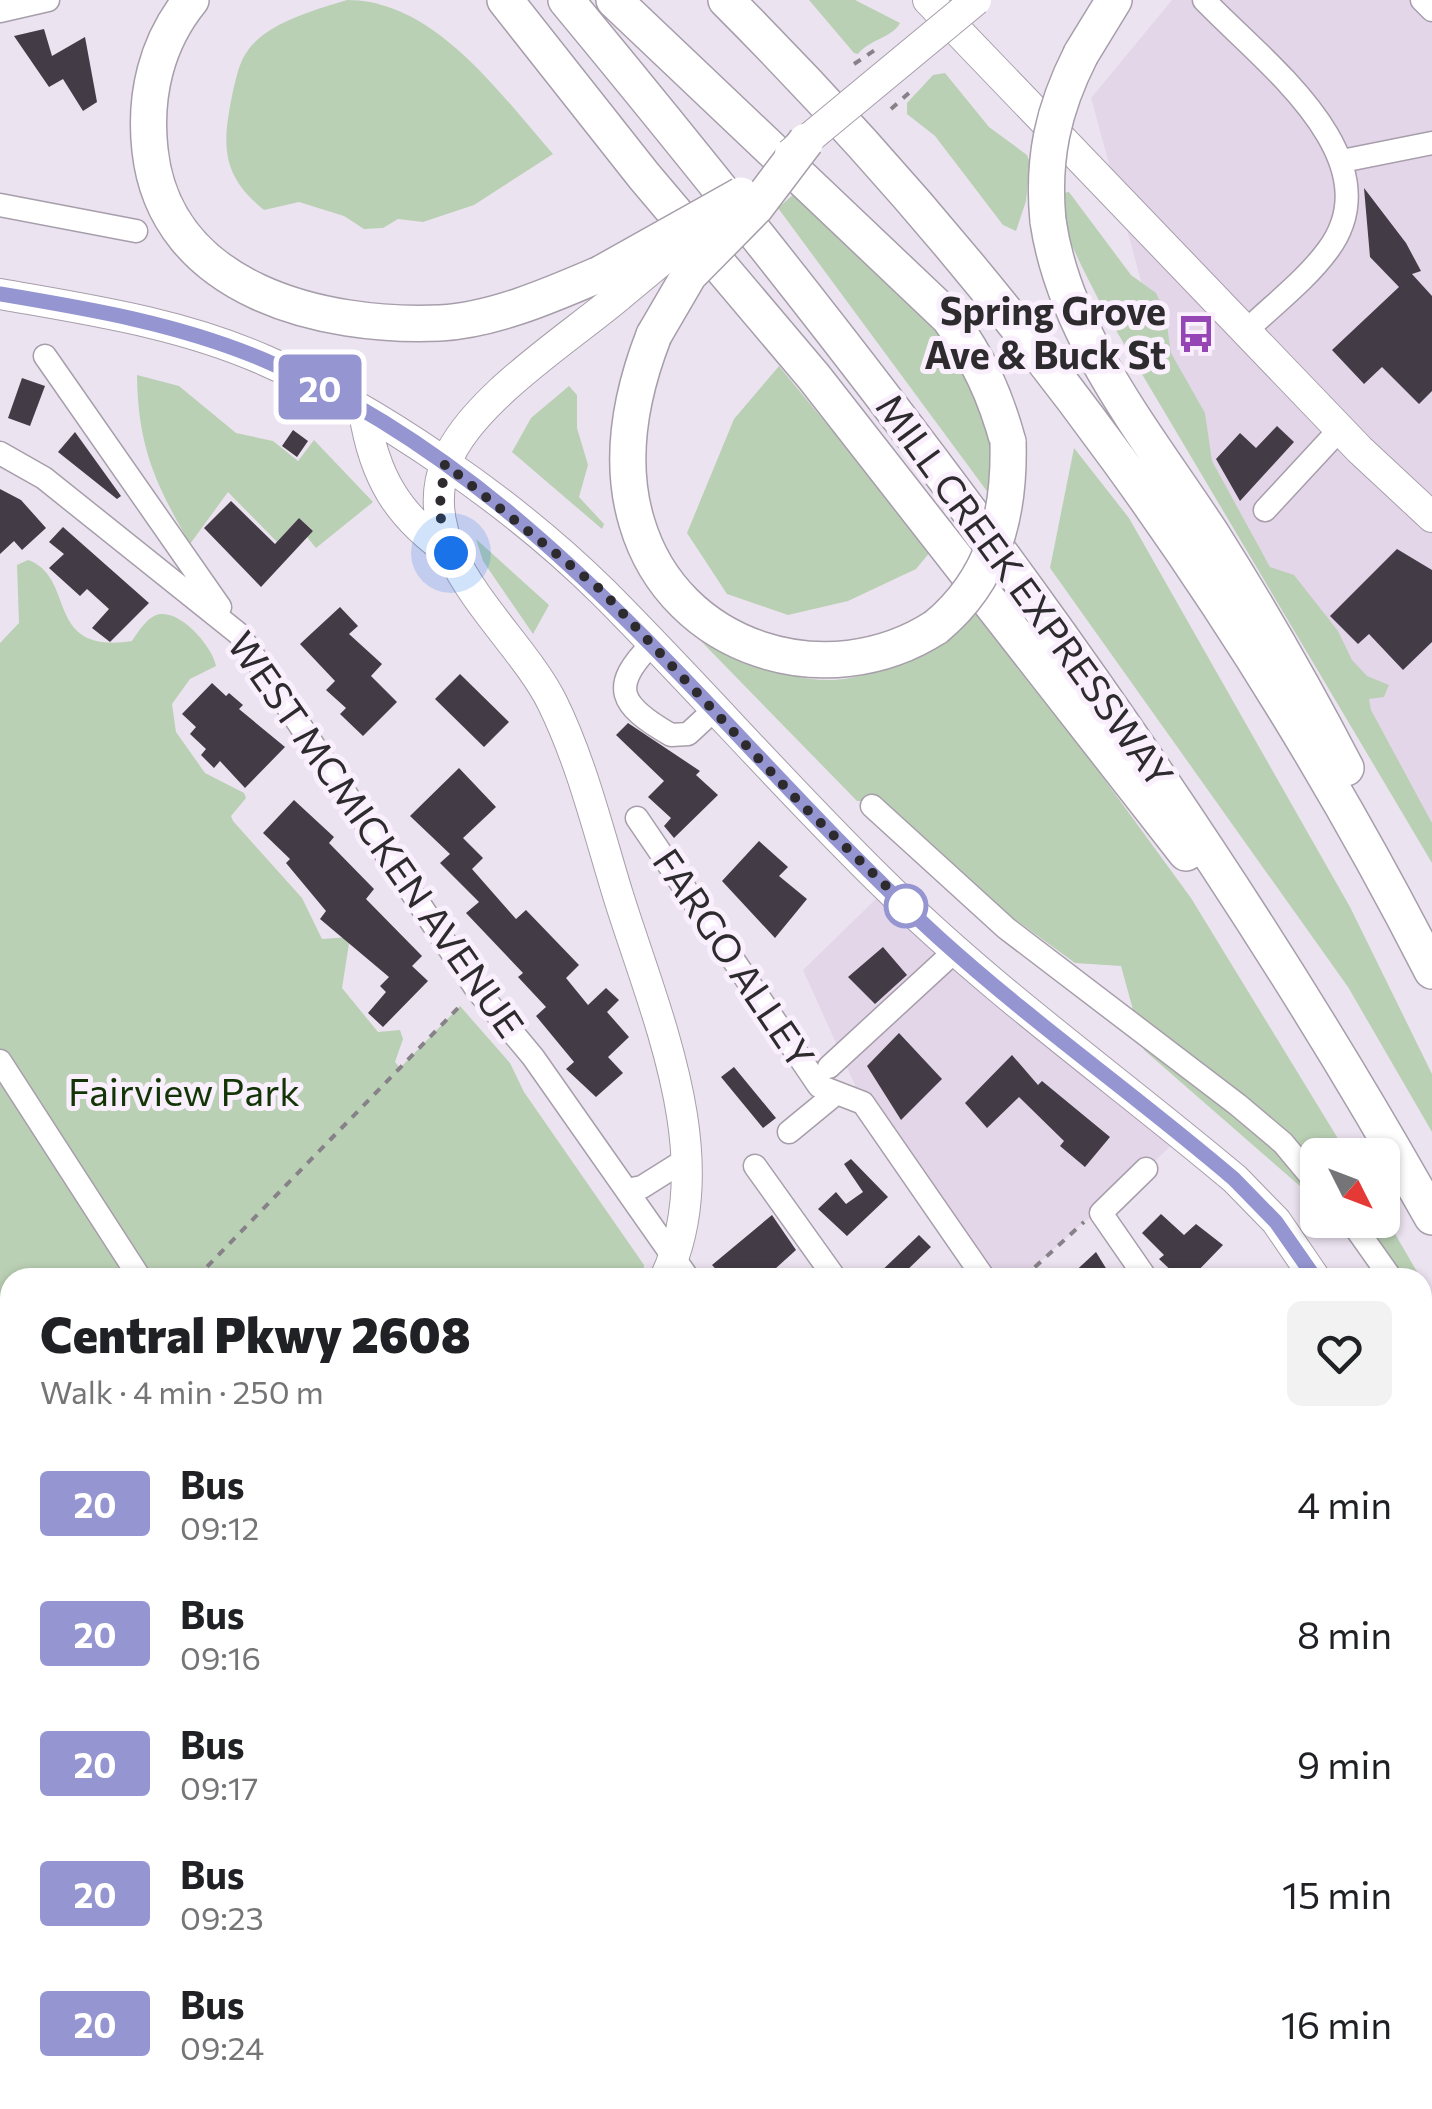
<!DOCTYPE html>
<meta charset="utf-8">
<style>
body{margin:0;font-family:Commissioner,sans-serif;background:#f2f2f2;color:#202124;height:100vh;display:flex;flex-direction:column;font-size:38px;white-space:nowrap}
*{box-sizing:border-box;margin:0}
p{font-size:32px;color:#757577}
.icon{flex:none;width:55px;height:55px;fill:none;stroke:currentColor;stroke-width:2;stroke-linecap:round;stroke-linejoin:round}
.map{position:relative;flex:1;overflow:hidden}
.details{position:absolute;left:0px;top:1268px;width:1432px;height:842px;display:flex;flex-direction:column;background:#fff;border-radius:30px 30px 0 0;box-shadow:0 2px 8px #0004}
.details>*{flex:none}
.badge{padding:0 20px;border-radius:8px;font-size:35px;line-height:65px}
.needle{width:65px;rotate:132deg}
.controls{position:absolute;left:1300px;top:1138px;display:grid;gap:20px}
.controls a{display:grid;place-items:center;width:100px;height:100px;border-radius:15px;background:#fff;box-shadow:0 2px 8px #0004;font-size:50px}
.you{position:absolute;width:50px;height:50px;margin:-25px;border:8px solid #fff;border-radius:50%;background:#1a73e8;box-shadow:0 0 0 15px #1a73e833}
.map>.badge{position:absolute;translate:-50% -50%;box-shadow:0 0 0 5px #fff}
.round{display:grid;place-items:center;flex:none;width:105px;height:105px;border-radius:15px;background:#f2f2f2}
.head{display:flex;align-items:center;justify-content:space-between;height:170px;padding:0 40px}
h1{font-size:48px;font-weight:800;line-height:75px}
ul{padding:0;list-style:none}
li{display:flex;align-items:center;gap:30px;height:130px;padding:0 40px}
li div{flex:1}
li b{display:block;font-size:38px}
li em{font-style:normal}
li .badge{min-width:110px;font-weight:700;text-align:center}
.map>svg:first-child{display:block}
</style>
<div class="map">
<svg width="1432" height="2109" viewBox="0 0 1432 2109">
<rect width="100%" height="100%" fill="#ece3f0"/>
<!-- built -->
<path fill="#e4d6e9" d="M1172,0H1432V854L1179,420L1091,98Z
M887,888L1182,1135L1101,1213L1085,1221L1023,1277H984L863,1103L803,970Z"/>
<!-- green -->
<path fill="#bad0b4" d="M347,0C435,0 500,94 553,154L474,205L423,222L398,219L383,228L364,229L344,216L299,202L264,210C220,174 222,144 233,91C238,71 240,57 255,42C277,20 318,9 347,0Z
M809,0H855L900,23C892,38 870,39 858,54L854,53Z
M945,73L989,127L1027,155L1030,163L1026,201L1016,231L1003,225L935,136L907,114V103L933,75Z
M1069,192L1131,275L1156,293L1165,312L1171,353L1205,413L1212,461L1270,567L1294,575L1338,631L1352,660L1367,676L1389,685L1384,697L1369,699L1371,710L1432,823V863L1101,305C1086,272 1058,230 1062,193Z
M795,193C879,271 1021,367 992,498L778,208Z
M779,366L931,551L916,569L848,601L788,615L727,594L687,533L734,419Z
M137,375L179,386L236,433L273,441L298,461L314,440L373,502L316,548L307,537L313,531L299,518L277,542L228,492L190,544C155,483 138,447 137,375Z
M569,386L577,395V428L588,465L579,497L604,524L602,529L512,452L531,418Z
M1074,448L1129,518L1350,907L1432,1074V1132L1348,987L1050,568Z
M476,539L549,605L533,634L483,561Z
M28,560C77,577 43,655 132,641C139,631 148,615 161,614C183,612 213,648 216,666L190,679L172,704L176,732L205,773L244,793L246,798L231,816L233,821L302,898L322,939L350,937L342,988L378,1032L400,1030L403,1039L395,1062L400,1068L460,1006L510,1063L524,1092L644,1265L643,1277L10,1278V1359L0,1342V643L19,623L17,565Z
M980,609L1191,898L1348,1155H1318L1317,1201L1144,1050L1121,966L1075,963L976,891L881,802L857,801L697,637C738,658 781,679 828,680C876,681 945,640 980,609Z
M1383,1213L1420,1277H1387L1336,1220H1382Z
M0,1366L10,1370V1441L0,1451V1410L8,1395L0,1389Z
M532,2100H975L977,2109H527Z
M1023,2100H1232L1238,2109H1025Z"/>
<!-- building -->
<path fill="#433b46" d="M44,29L52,56L85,37L97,102L83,111L63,79L49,87L14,36Z
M1364,188L1406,243L1421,271L1412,274L1432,296V391L1419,404L1382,367L1364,384L1332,350L1399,287L1370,257Z
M22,378L45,386L30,426L8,418Z
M1277,426L1294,442L1240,501L1216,459L1240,433L1256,448Z
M293,430L308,441L297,457L282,446Z
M75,432L121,496L117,499L58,452Z
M0,489L21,500L46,528L22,550L14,541L0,554Z
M231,501L275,544L299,518L313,531L261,587L204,528Z
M63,527L149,603L110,642L92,628L109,609L87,589L80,596L49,568L64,554L49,542Z
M1397,549L1432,570V642L1403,670L1369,634L1358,644L1330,616Z
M340,607L358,626L349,634L382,664L371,676L397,702L363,736L340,714L346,708L326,690L335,681L300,644Z
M460,674L509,722L484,747L435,699Z
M212,683L226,696L229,693L243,705L239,709L285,747L245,788L220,761L214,768L201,755L206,749L190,734L196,727L182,714Z
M628,723L700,771L696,775L718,795L674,838L664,826L671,818L648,797L664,781L616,735Z
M459,768L496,807L463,838L483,858L472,869L516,919L526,910L579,965L566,978L588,1005L606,988L619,1000L607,1012L629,1037L608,1057L623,1073L596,1097L566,1069L574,1062L536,1016L546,1007L518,977L523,973L466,913L479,902L440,863L450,854L410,816Z
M294,800L334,837L329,843L374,889L366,899L422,956L412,966L428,981L383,1027L368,1013L386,992L380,986L389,977L320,919L326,911L286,863L290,859L263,833Z
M759,841L788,867L779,876L807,899L775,938L722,881Z
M883,947L907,975L875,1004L848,977Z
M899,1033L942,1079L901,1120L867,1066Z
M1012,1055L1038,1085L1042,1081L1110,1137L1085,1167L1060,1146L1064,1141L1019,1097L987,1128L965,1103Z
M734,1067L776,1118L763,1128L721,1077Z
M851,1159L888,1197L847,1236L818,1209L836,1192L846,1204L863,1192L844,1164Z
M1161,1214L1184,1235L1196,1224L1223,1245L1191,1278H1179L1159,1259L1164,1255L1142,1233Z
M772,1215L796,1250L765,1278H724L712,1265Z
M919,1235L931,1247L899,1278H874Z
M1096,1252L1112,1278H1068Z"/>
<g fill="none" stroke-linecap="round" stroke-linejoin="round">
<!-- minor casing -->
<g stroke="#a79eab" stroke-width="25">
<path id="minor" d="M1204,0C1261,60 1396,158 1328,250C1306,280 1273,305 1246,331
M1422,0L1432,10
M0,11L48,0
M1342,161L1432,143
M0,205L136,231
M45,356L220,607
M0,453L44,478L239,634L477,990L533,1057L688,1278
M1265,510L1340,429
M652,644C609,687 619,705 671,735L688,734L714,710
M872,806L1006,928L1238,1105L1283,1143L1318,1185
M637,818L819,1086L863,1103L984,1278
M0,1061L140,1278
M829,1067L955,951
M789,1132L834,1095
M755,1166L835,1278
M1146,1169L1101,1213L1146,1278
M627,1190L642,1187L685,1160
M1350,1220L1391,1278
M1422,1338L1432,1353
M0,1668L10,1685
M1422,1824L1431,1843L1422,1858
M1422,1924L1432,1937
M0,2060L10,2051
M264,2100L270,2109
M872,2100L876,2109
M1255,2100L1262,2109
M1408,2100L1415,2109"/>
</g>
<!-- major casing -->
<g stroke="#a79eab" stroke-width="32">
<path id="major" d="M928,0L1360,450L1432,517
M0,294C90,310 180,323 264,360C378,409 514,504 603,592C700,689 790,793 889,889C996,994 1120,1082 1235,1179L1276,1221L1315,1278
M619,296C568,339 470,401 446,463C410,553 516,630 552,702C582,763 598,830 618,895C654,1011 722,1159 665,1278
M364,412C374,476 397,516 451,553
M1422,1493L1432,1513
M999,2100L1002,2109"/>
</g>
<!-- highway casing -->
<g stroke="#a79eab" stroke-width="38">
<path id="highway" d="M191,0C156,43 144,96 150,150C165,291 323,328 440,323C494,320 551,295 600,274
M505,0L644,176L814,377L1186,853
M566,0C884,384 1187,781 1432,1217
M614,0L949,318C978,358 995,394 1008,442
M726,0C1011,285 1249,613 1432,971
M1081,54L1114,0
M1048,221C1065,338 1150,439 1213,536C1261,612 1305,689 1346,768
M654,335C631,394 618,461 637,523C675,651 828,697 936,627"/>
</g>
<!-- path -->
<path stroke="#878189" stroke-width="4" stroke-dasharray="8 8" stroke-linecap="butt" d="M854,64L875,50
M891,109L910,92L906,89
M196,1278L461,1005
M1023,1278L1084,1222
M0,1463L10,1453"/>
<!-- minor -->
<use href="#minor" stroke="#fff" stroke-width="22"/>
<!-- major -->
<use href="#major" stroke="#fff" stroke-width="30"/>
<!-- highway -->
<use href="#highway" stroke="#fff" stroke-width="35"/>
<!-- major-bridge casing -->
<g stroke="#a79eab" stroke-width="32" stroke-linecap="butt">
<path id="major-bridge" d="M790,154L976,0
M619,296L696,232"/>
</g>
<!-- highway-bridge casing -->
<g stroke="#a79eab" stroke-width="38" stroke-linecap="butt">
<path id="highway-bridge" d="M1048,221C1042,159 1053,109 1081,54
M600,274L741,195
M654,335L689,275L756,207L806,141
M936,627C994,579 1010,514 1008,442"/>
</g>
<!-- major-bridge -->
<use href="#major-bridge" stroke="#fff" stroke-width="30"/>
<!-- highway-bridge -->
<use href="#highway-bridge" stroke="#fff" stroke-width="35"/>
</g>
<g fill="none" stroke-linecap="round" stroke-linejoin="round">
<!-- line casing -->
<g stroke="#fff" stroke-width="22">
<path id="line" d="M0,294C90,309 179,324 264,360C548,480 719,738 939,938C1033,1023 1138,1097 1234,1179L1276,1222L1315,1278"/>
</g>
<!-- line -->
<use href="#line" stroke="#9595d1" stroke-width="15"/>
<!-- walk -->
<path stroke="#2e2b2f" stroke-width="10" stroke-dasharray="0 18" d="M451,553L439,512L445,464L601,590L800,803L914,913L906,906"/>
</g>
<!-- icons -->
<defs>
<g id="bus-bare" transform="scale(3)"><path d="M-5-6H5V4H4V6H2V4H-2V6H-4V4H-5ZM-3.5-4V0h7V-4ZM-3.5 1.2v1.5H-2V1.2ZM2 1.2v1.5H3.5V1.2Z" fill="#9645b5" stroke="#faf0fd" stroke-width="2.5" paint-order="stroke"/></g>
</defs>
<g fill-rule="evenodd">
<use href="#bus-bare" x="1196" y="334"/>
</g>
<!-- markers -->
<circle fill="#fff" stroke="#9595d1" stroke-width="5" cx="906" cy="906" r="20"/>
<g text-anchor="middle" stroke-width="10" stroke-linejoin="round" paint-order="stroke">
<!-- poi labels -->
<g font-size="38" font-weight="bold" fill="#2e2b2f" stroke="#faf0fd" text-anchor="end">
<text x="1166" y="325">Spring Grove<tspan x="1166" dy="44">Ave &amp; Buck St</tspan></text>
</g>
<!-- street labels -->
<g font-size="38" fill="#2e2b2f" stroke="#faf0fd">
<text transform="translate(1024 591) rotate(54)" y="13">MILL CREEK EXPRESSWAY</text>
<text transform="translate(375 835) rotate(55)" y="13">WEST MCMICKEN AVENUE</text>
<text transform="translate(733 959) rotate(56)" y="13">FARGO ALLEY</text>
</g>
<!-- park labels -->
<g font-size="38" fill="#133506" stroke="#faf0fd">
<text x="184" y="1106">Fairview Park</text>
</g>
</g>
</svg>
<div class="controls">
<a><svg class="needle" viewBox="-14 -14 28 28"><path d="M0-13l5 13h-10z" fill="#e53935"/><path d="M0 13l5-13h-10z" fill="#757577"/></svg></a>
</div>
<div class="you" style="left:451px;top:553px"></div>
<b class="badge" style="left:320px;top:387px;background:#9595d1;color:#fff">20</b>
<section class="details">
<div class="head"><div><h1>Central Pkwy 2608</h1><p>Walk · 4 min · 250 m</p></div><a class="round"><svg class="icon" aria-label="heart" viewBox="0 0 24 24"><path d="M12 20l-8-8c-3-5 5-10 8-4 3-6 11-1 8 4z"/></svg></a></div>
<ul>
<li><span class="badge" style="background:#9595d1;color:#fff">20</span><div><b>Bus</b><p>09:12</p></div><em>4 min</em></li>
<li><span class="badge" style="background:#9595d1;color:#fff">20</span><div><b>Bus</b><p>09:16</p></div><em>8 min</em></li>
<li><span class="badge" style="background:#9595d1;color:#fff">20</span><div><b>Bus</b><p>09:17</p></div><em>9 min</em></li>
<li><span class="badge" style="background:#9595d1;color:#fff">20</span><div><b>Bus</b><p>09:23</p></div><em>15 min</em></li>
<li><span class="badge" style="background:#9595d1;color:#fff">20</span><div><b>Bus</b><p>09:24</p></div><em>16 min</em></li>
</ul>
</section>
</div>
